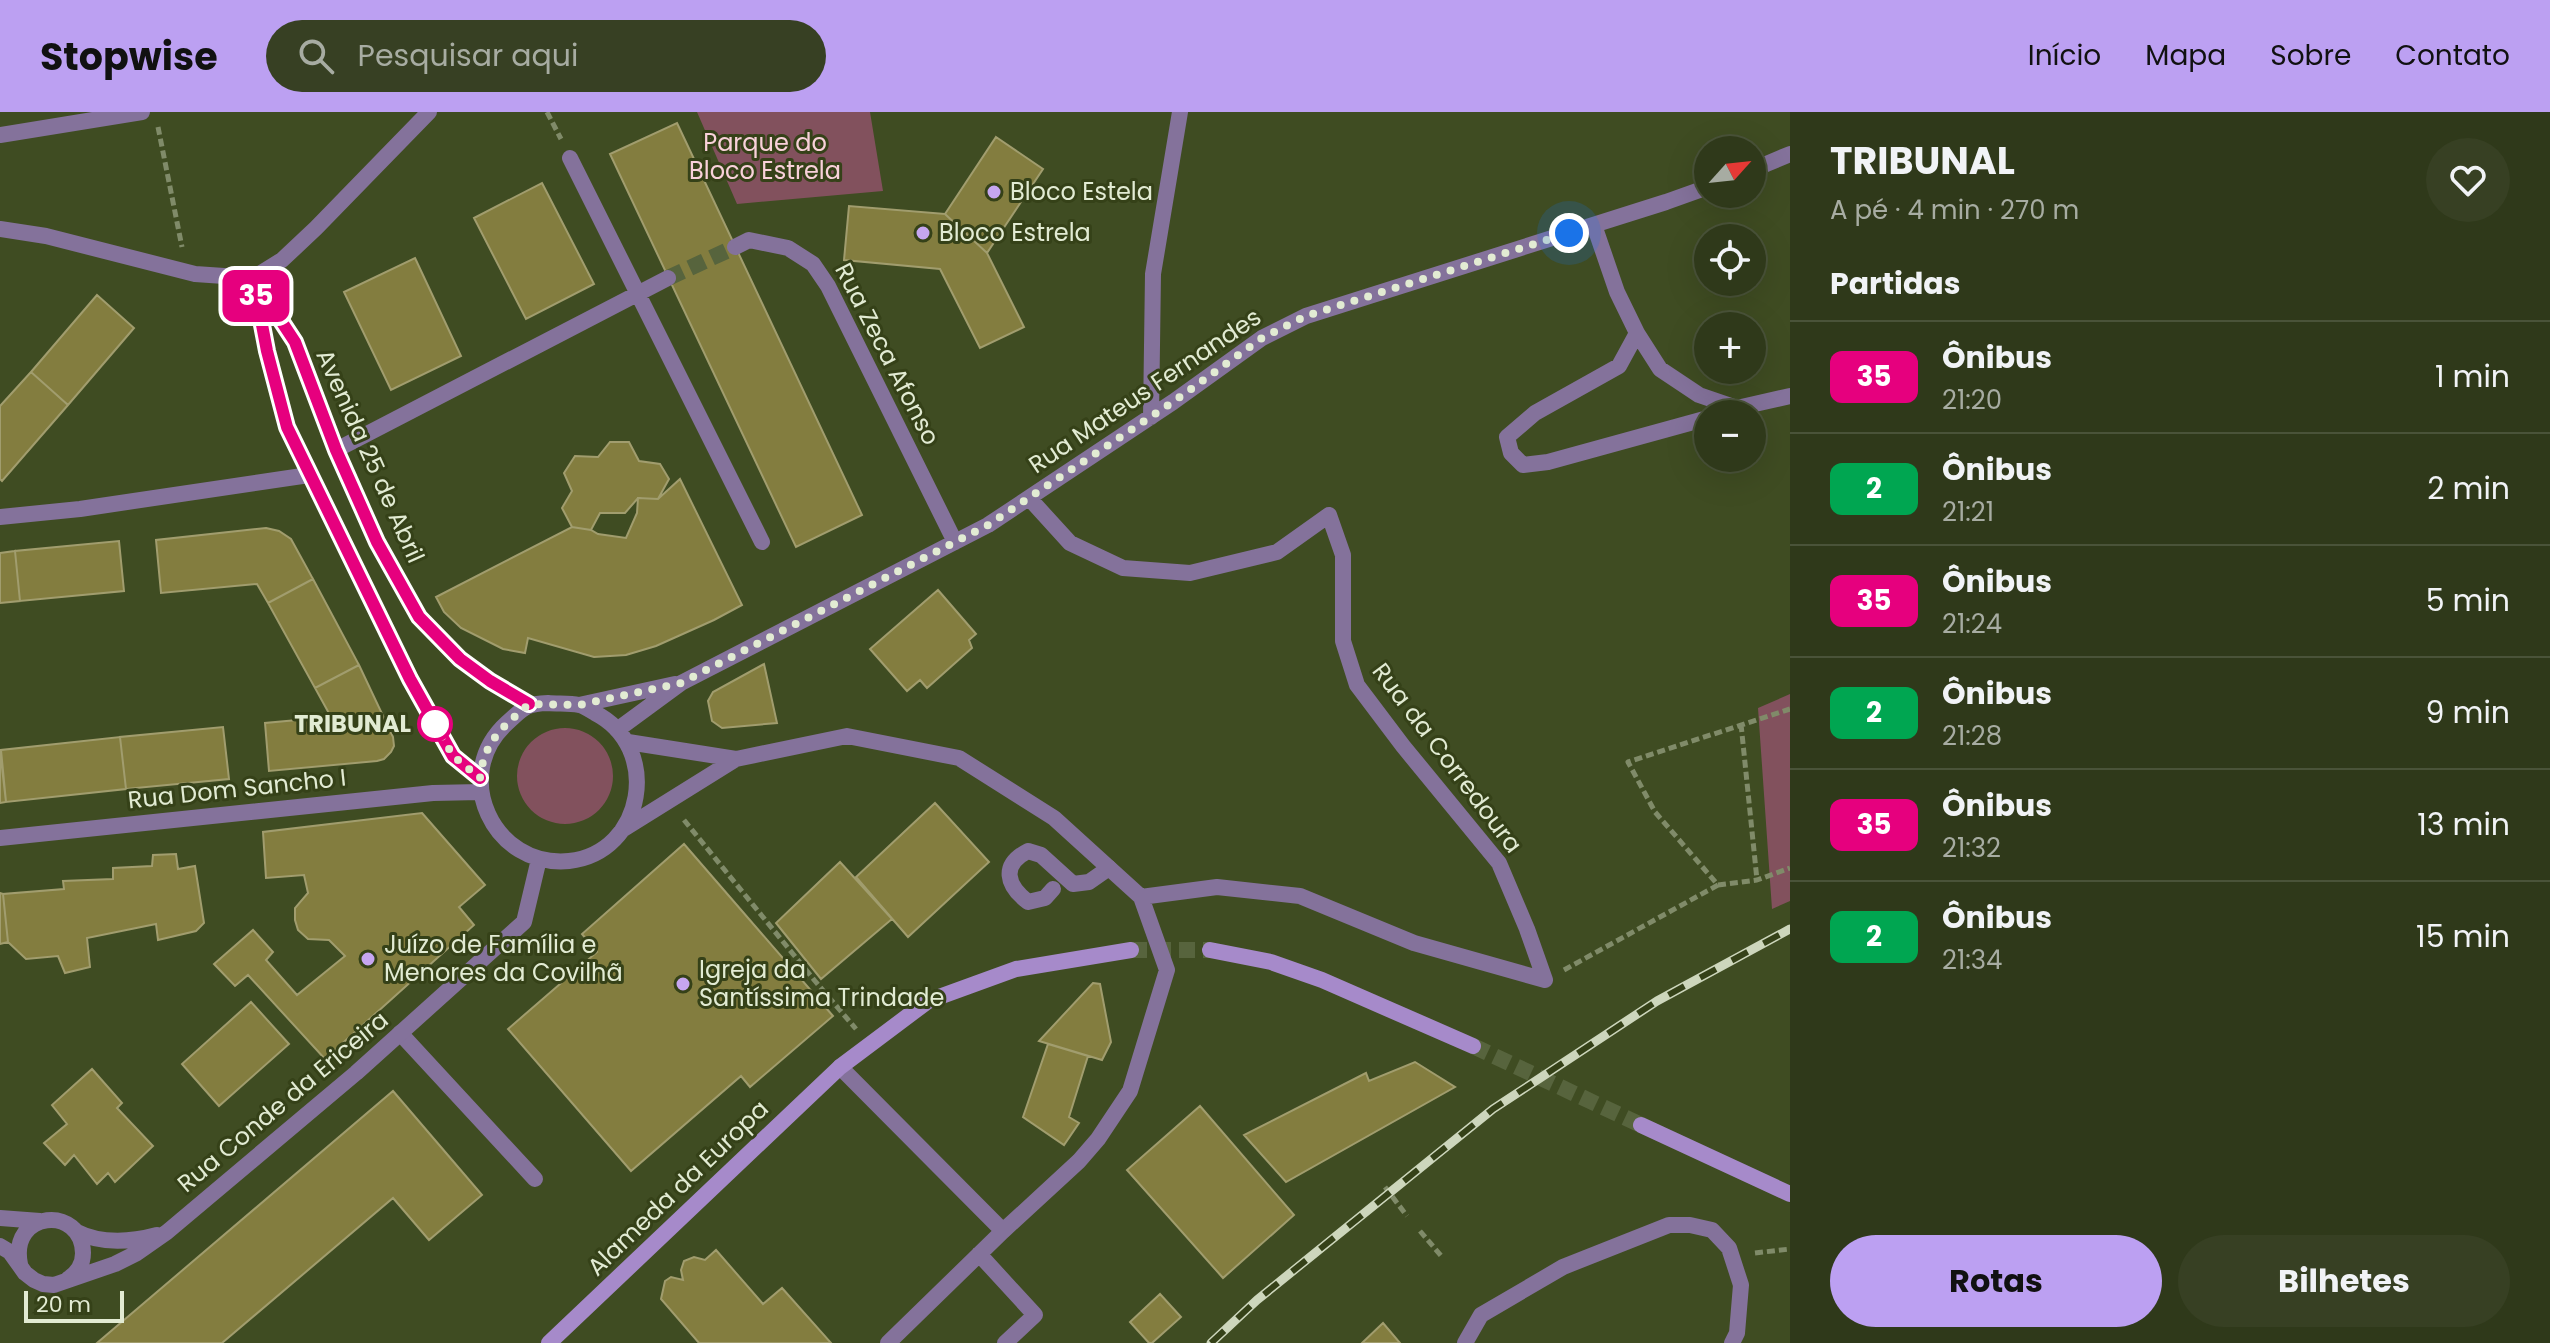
<!DOCTYPE html>
<html lang="pt">
<meta charset="utf-8">
<style>
body{margin:0;font-family:Poppins,sans-serif;background:#374023;color:#f1f3f6;height:100vh;display:flex;flex-direction:column;font-size:30px;white-space:nowrap}
*{box-sizing:border-box;margin:0}
p{font-size:26px;color:#a7aca2}
.icon{flex:none;width:44px;height:44px;fill:none;stroke:currentColor;stroke-width:2;stroke-linecap:round;stroke-linejoin:round}
.map{position:relative;flex:1;overflow:hidden}
.drawer{display:flex;flex-direction:column;background:#2f391a;width:760px}
.drawer>*{flex:none}
.badge{padding:0 16px;border-radius:12px;font-size:28px;line-height:52px}
.needle{width:52px;rotate:63deg}
.tools{position:absolute;left:1694px;top:24px;display:grid;gap:16px}
.tools a{display:grid;place-items:center;width:72px;height:72px;border-radius:50%;background:#2f391a;box-shadow:0 8px 32px #0002,0 0 0 2px #4a5339;font-size:40px}
.scale{position:absolute;left:24px;bottom:20px;width:100px;box-sizing:border-box;padding-left:8px;border:4px solid #e2ebd3;border-top:0;font-size:22px;line-height:28px;white-space:nowrap;color:#e2ebd3;-webkit-text-stroke:6px #354118;paint-order:stroke}
.you{position:absolute;width:40px;height:40px;margin:-20px;border:6px solid #fff;border-radius:50%;background:#1a73e8;box-shadow:0 0 0 12px #1a73e833}
.map>.badge{position:absolute;translate:-50% -50%;box-shadow:0 0 0 4px #fff}
h2{padding:0 40px;font-size:30px;line-height:72px}
.round{display:grid;place-items:center;flex:none;width:84px;height:84px;border-radius:42px;background:#374023}
.head{display:flex;align-items:center;justify-content:space-between;height:136px;padding:0 40px}
h1{font-size:38px;font-weight:700;line-height:60px}
.action{display:flex;gap:16px;margin-top:auto;padding:16px 40px}
.action a{flex:1;height:92px;border-radius:48px;background:#bca0f2;color:#111;font-size:32px;font-weight:700;line-height:92px;text-align:center}
.action a+a{background:#374023;color:#f1f3f6}
ul{padding:0;list-style:none}
li{display:flex;align-items:center;gap:24px;height:112px;padding:0 40px;border-top:2px solid #4a5339}
li div{flex:1}
li b{display:block;font-size:30px}
li em{font-style:normal}
li .badge{min-width:88px;font-weight:700;text-align:center}
header{display:flex;align-items:center;gap:48px;box-sizing:border-box;height:112px;padding:0 40px;background:#bca0f2;color:#111}
header strong{font-size:38px}
nav{display:flex;gap:44px;margin-inline-start:auto;font-size:28px}
.search{width:560px;height:72px;background:#374023;display:flex;align-items:center;gap:20px;box-sizing:border-box;padding:0 28px;border-radius:44px;color:#a7aca2;font-size:30px}
main{display:flex;flex:1;min-height:0}
.map>svg:first-child{display:block}
</style>
<header>
<strong>Stopwise</strong>
<div class="search"><svg class="icon" aria-label="search" viewBox="0 0 24 24"><circle cx="10" cy="10" r="6"/><path d="M15 15l6 6"/></svg>Pesquisar aqui</div>
<nav><a>Início</a><a>Mapa</a><a>Sobre</a><a>Contato</a></nav>
</header>
<main>
<div class="map">
<svg width="1790" height="1231" viewBox="0 0 1790 1231">
<rect width="100%" height="100%" fill="#3f4c22"/>
<!-- green -->
<path fill="#82515d" d="M697,0H870L883,79L737,92Z
M1790,582V789L1772,797L1758,596Z
M517 664a48 48 0 1 1 96 0a48 48 0 1 1-96 0Z"/>
<!-- building -->
<path fill="#837d3f" stroke="#a19d6e" stroke-width="2" d="M677,11L862,403L796,435L610,42Z
M996,25L1043,57L987,141L1024,215L980,236L940,157L844,148L849,94L945,102Z
M996,25L1043,57L987,141L945,102Z
M542,71L594,172L526,207L474,106Z
M415,146L461,244L391,278L344,180Z
M97,183L134,216L68,293L31,260Z
M31,260L68,293L2,369L0,367V294Z
M610,330H629L639,349L660,352L669,367L658,387L638,386L625,401H600L591,418L572,415L562,396L572,379L564,361L575,344L598,345Z
M680,367L742,493L714,508L656,534L626,543L594,545L528,526L525,541L503,537L461,516L444,500L436,485L572,415L591,418L598,422L626,426L637,401L638,386L658,387Z
M266,416L279,419L291,427L313,467L268,491L257,472L161,481L156,428Z
M119,429L124,479L20,489L15,439Z
M15,439L20,489L0,491V441Z
M313,467L359,553L315,576L268,491Z
M938,478L976,522L969,528L972,536L927,576L920,568L907,579L870,537Z
M764,552L777,611L722,616L712,609L708,589L713,580Z
M359,553L393,625L394,634L391,640L384,647L377,649L269,659L265,611L331,605L315,576Z
M223,615L229,667L126,677L120,625Z
M120,625L126,677L6,690L1,638Z
M0,638L6,690L0,691Z
M935,691L989,750L908,825L856,765Z
M422,701L485,773L459,795L474,813L325,947L248,863L235,874L214,852L253,818L273,840L266,848L297,883L345,844L329,828L308,827L298,818L295,808V796L308,781L304,763L266,766L263,720Z
M684,732L833,904L750,975L741,964L631,1059L508,917L597,840L582,822Z
M176,742L178,757L195,754L204,811L196,819L158,828L156,812L87,826L90,855L65,861L58,844L26,847L8,830L3,782L64,777L63,769L113,767V756L152,754L153,743Z
M840,750L892,807L821,867L776,811Z
M0,781L3,782L8,830L0,832Z
M1093,871L1100,872L1111,930L1102,948L1039,929Z
M251,890L289,932L219,994L182,952Z
M1048,932L1088,944L1069,1005L1079,1011L1064,1033L1023,1005Z
M1415,950L1455,975L1286,1070L1244,1023L1366,961L1369,969Z
M92,957L122,991L117,996L153,1034L115,1070L108,1061L97,1072L74,1043L65,1053L44,1031L67,1012L52,993Z
M393,979L482,1083L429,1128L393,1086L222,1231H97Z
M1200,994L1294,1103L1223,1166L1127,1058Z
M716,1138L763,1192L782,1176L831,1231H699L661,1187L665,1169L671,1165L683,1168L681,1158L684,1149L694,1145L705,1148Z
M1160,1182L1181,1205L1152,1231H1149L1130,1210Z
M1383,1211L1400,1231H1362Z"/>
<g fill="none" stroke-linecap="round" stroke-linejoin="round">
<!-- minor-tunnel -->
<path stroke="#57643d" stroke-width="16" stroke-dasharray="16 8" stroke-linecap="butt" d="M668,166L735,135"/>
<!-- secondary-tunnel -->
<path stroke="#57643d" stroke-width="16" stroke-dasharray="16 8" stroke-linecap="butt" d="M1131,838H1210
M1473,934L1641,1013"/>
<!-- path -->
<path stroke="#808b69" stroke-width="5" stroke-dasharray="8 4" stroke-linecap="butt" d="M547,0L561,27
M158,15L182,135
M1741,612L1757,768
M684,708L815,869L856,917
M1718,773L1757,768L1790,756
M1564,858L1718,773L1655,700L1628,650L1790,597
M1385,1075L1407,1104
M1420,1119L1443,1146
M1755,1141L1790,1137"/>
<!-- service -->
<path stroke="#84729b" stroke-width="16" d="M1053,777L1045,786L1028,790C1006,773 1001,753 1028,739L1041,743L1073,772L1089,770L1109,756
M400,921L535,1067"/>
<!-- minor -->
<path stroke="#84729b" stroke-width="16" d="M0,23L142,0
M570,46L762,430
M1752,58L1790,42
M1594,113L1617,180L1637,221L1660,257L1699,283L1737,296L1790,284
M0,117L46,124L195,162L253,166L282,148L316,116L429,0
M735,135L749,128L788,136L813,152L828,174L955,430
M253,166L267,239L287,315L410,567L453,644L480,666
M258,174L295,230L336,338L377,430L419,505L460,547L490,569L529,592
M1637,221L1619,254L1535,301L1507,325L1511,341L1523,353L1548,350L1708,306
M1151,305L1153,162L1180,0
M336,338L668,166
M1029,386L1070,431L1123,456L1190,461L1277,440L1329,403L1343,443V529L1357,573L1403,634L1499,751L1527,817L1545,868
M0,405L80,397L309,363
M548,591C558,592 569,591 579,593C584,594 590,598 595,601C662,635 645,741 569,749C493,756 450,663 507,611C524,596 524,592 548,591Z
M579,593L675,572
M617,618L681,571L988,413L1173,290L1262,226L1306,204L1666,90L1708,75
M628,630L736,647
M622,718L736,647L847,624L959,646L1054,706L1141,785L1167,858L1130,979L1098,1027L1079,1049L1003,1119L888,1231
M0,726L433,681L480,680
M1141,785L1217,775L1300,784L1414,831L1545,868
M840,955L1003,1119
M0,1106L40,1109
M75,1119C100,1132 131,1130 157,1123
M0,1134L10,1140L25,1161L34,1168L43,1172L54,1173L115,1152L137,1141L167,1120L356,961L524,810L539,747
M979,1142L1035,1203L1005,1231
M20,1152C9,1098 82,1093 83,1141C83,1152 77,1161 68,1167
M1465,1231L1481,1203L1563,1155L1669,1113H1690L1712,1118L1729,1136L1741,1173L1737,1221L1732,1231"/>
<!-- secondary -->
<path stroke="#a68aca" stroke-width="16" d="M1210,838L1271,850L1322,868L1473,934
M1641,1013L1790,1082
M549,1231L840,955L928,889L1016,857L1131,838"/>
<!-- rail casing -->
<g stroke="#cdd6bc" stroke-width="9">
<path id="rail" d="M1211,1231L1257,1188L1493,997L1657,889L1790,817"/>
</g>
<!-- rail -->
<use href="#rail" stroke="#354118" stroke-width="6" stroke-dasharray="18" stroke-linecap="butt"/>
</g>
<g fill="none" stroke-linecap="round" stroke-linejoin="round">
<!-- line casing -->
<g stroke="#fff" stroke-width="18">
<path id="line" d="M480,666L453,644L410,567L287,315L267,239L253,166L295,230L336,338L377,430L419,505L460,547L490,569L529,592"/>
</g>
<!-- line -->
<use href="#line" stroke="#e6007e" stroke-width="12"/>
<!-- walk -->
<path stroke="#e2ebd3" stroke-width="8" stroke-dasharray="0 14.4" d="M435,612L453,644L480,666C484,629 503,615 529,592L579,593L681,571L988,413L1173,290L1262,226L1306,204L1569,121"/>
</g>
<!-- markers -->
<g fill="#c6a6f0" stroke="#354118" stroke-width="3">
<circle cx="994" cy="80" r="8"/>
<circle cx="923" cy="121" r="8"/>
<circle cx="368" cy="847" r="8"/>
<circle cx="683" cy="872" r="8"/>
</g>
<circle fill="#fff" stroke="#e6007e" stroke-width="4" cx="435" cy="612" r="16"/>
<g text-anchor="middle" stroke-width="6" stroke-linejoin="round" paint-order="stroke">
<!-- park labels -->
<g font-size="24" fill="#f9d1da" stroke="#354118">
<text x="765" y="39">Parque do<tspan x="765" dy="28">Bloco Estrela</tspan></text>
</g>
<!-- poi labels -->
<g font-size="24" fill="#e2ebd3" stroke="#354118" text-anchor="start">
<text x="1010" y="88">Bloco Estela</text>
<text x="939" y="129">Bloco Estrela</text>
<text x="384" y="841">Juízo de Família e<tspan x="384" dy="28">Menores da Covilhã</tspan></text>
<text x="699" y="866">Igreja da<tspan x="699" dy="28">Santíssima Trindade</tspan></text>
</g>
<!-- street labels -->
<g font-size="24" fill="#e2ebd3" stroke="#354118">
<text transform="translate(887 242) rotate(63)" y="8">Rua Zeca Afonso</text>
<text transform="translate(1145 279) rotate(-34)" y="8">Rua Mateus Fernandes</text>
<text transform="translate(370 344) rotate(66)" y="8">Avenida 25 de Abril</text>
<text transform="translate(1447 646) rotate(53)" y="8">Rua da Corredoura</text>
<text transform="translate(237 677) rotate(-6)" y="8">Rua Dom Sancho I</text>
<text transform="translate(283 990) rotate(-40)" y="8">Rua Conde da Ericeira</text>
<text transform="translate(678 1076) rotate(-44)" y="8">Alameda da Europa</text>
</g>
<!-- stop labels -->
<g font-size="24" font-weight="bold" fill="#e2ebd3" stroke="#354118" text-anchor="end">
<text x="411" y="620">TRIBUNAL</text>
</g>
</g>
</svg>
<div class="tools">
<a><svg class="needle" viewBox="-14 -14 28 28"><path d="M0-13l5 13h-10z" fill="#e53935"/><path d="M0 13l5-13h-10z" fill="#a7aca2"/></svg></a>
<a><svg class="icon" aria-label="locate" viewBox="0 0 24 24"><circle cx="12" cy="12" r="6"/><path d="M12 2v4M12 18v4M2 12h4M18 12h4"/></svg></a>
<a>+</a>
<a>−</a>
</div>
<div class="scale">20 m</div>
<div class="you" style="left:1569px;top:121px"></div>
<b class="badge" style="left:256px;top:184px;background:#e6007e;color:#fff">35</b>
</div>
<section class="drawer">
<div class="head"><div><h1>TRIBUNAL</h1><p>A pé · 4 min · 270 m</p></div><a class="round"><svg class="icon" aria-label="heart" viewBox="0 0 24 24"><path d="M12 20l-8-8c-3-5 5-10 8-4 3-6 11-1 8 4z"/></svg></a></div>
<h2>Partidas</h2>
<ul>
<li><span class="badge" style="background:#e6007e;color:#fff">35</span><div><b>Ônibus</b><p>21:20</p></div><em>1 min</em></li>
<li><span class="badge" style="background:#00a651;color:#fff">2</span><div><b>Ônibus</b><p>21:21</p></div><em>2 min</em></li>
<li><span class="badge" style="background:#e6007e;color:#fff">35</span><div><b>Ônibus</b><p>21:24</p></div><em>5 min</em></li>
<li><span class="badge" style="background:#00a651;color:#fff">2</span><div><b>Ônibus</b><p>21:28</p></div><em>9 min</em></li>
<li><span class="badge" style="background:#e6007e;color:#fff">35</span><div><b>Ônibus</b><p>21:32</p></div><em>13 min</em></li>
<li><span class="badge" style="background:#00a651;color:#fff">2</span><div><b>Ônibus</b><p>21:34</p></div><em>15 min</em></li>
</ul>
<div class="action"><a>Rotas</a><a>Bilhetes</a></div>
</section>
</main>
